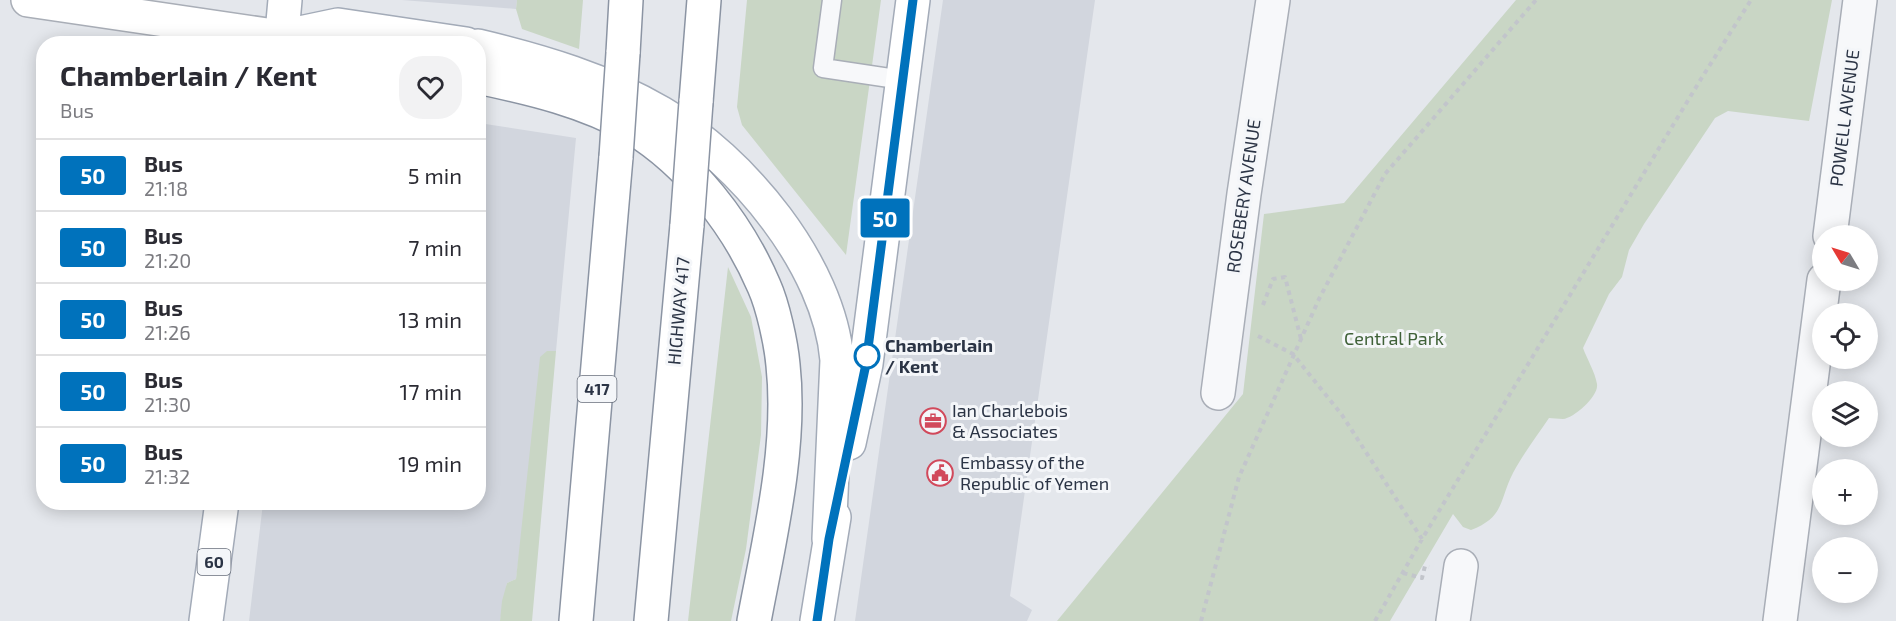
<!DOCTYPE html>
<meta charset="utf-8">
<style>
body{margin:0;font-family:"Exo 2",sans-serif;background:#f2f2f3;color:#2b2b33;height:100vh;display:flex;flex-direction:column;font-size:22px;white-space:nowrap}
*{box-sizing:border-box;margin:0}
p{font-size:20px;color:#7c7c81}
.icon{flex:none;width:33px;height:33px;fill:none;stroke:currentColor;stroke-width:2;stroke-linecap:round;stroke-linejoin:round}
.map{position:relative;flex:1;overflow:hidden}
.details{position:absolute;left:36px;top:36px;width:450px;height:474px;display:flex;flex-direction:column;background:#fff;border-radius:24px;box-shadow:0 3px 15px #0003}
.details>*{flex:none}
.badge{padding:0 12px;border-radius:4px;font-size:21px;line-height:39px}
.needle{width:39px;rotate:308deg}
.fabs{position:absolute;left:1812px;top:225px;display:grid;gap:12px}
.fabs a{display:grid;place-items:center;width:66px;height:66px;border-radius:50%;background:#fff;box-shadow:0 3px 15px #0003;font-size:30px}
.map>.badge{position:absolute;translate:-50% -50%;box-shadow:0 0 0 3px #fff}
.round{display:grid;place-items:center;flex:none;width:63px;height:63px;border-radius:24px;background:#f2f2f3}
.head{display:flex;align-items:center;justify-content:space-between;height:102px;padding:0 24px}
h1{font-size:28px;font-weight:700;line-height:45px}
ul{padding:0;list-style:none}
li{display:flex;align-items:center;gap:18px;height:72px;padding:0 24px;border-top:2px solid #e1e1e2}
li div{flex:1}
li b{display:block;font-size:22px}
li em{font-style:normal}
li .badge{min-width:66px;font-weight:700;text-align:center}
.map>svg:first-child{display:block}
</style>
<div class="map">
<svg width="1896" height="621" viewBox="0 0 1896 621">
<rect width="100%" height="100%" fill="#e4e7ec"/>
<!-- built -->
<path fill="#d2d6de" d="M402,0H517L516,9Z
M943,0H1095L1010,596L1032,610L1027,621H855Z
M479,123L576,138L556,351H547L516,579L507,583L500,621H249L263,503L478,502Z"/>
<!-- green -->
<path fill="#c9d6c5" d="M517,0H583L579,49L522,29L516,9Z
M747,0H881L846,255L742,125L737,107Z
M1516,0H1832L1809,121L1728,111L1715,118L1644,224L1629,250L1622,277L1609,294L1583,348C1587,359 1595,372 1597,384C1599,396 1574,418 1563,419C1558,419 1553,418 1549,418C1537,436 1523,454 1513,473C1499,500 1505,517 1471,530L1463,527L1453,514L1390,621H1057L1243,394L1264,214L1344,203Z
M728,267L751,317L762,377L761,435L746,549L731,621H688Z
M547,351H556L532,621H500L502,601L507,583L516,579L540,357Z"/>
<g fill="none" stroke-linecap="round" stroke-linejoin="round">
<!-- service casing -->
<g stroke="#a9aeb7" stroke-width="21">
<path id="service" d="M832,0L823,68L903,80"/>
</g>
<!-- minor casing -->
<g stroke="#a9aeb7" stroke-width="36">
<path id="minor" d="M1830,236L1860,0
M1218,393L1244,194L1273,0
M1453,621L1461,566
M1780,621L1824,280"/>
</g>
<!-- secondary casing -->
<g stroke="#a9aeb7" stroke-width="36">
<path id="secondary" d="M28,0L281,37"/>
</g>
<!-- primary casing -->
<g stroke="#a3abb8" stroke-width="36">
<path id="primary" d="M281,37L338,25L466,44
M281,44L285,0
M478,46C541,61 605,80 661,113C742,160 829,265 837,360L829,539
M849,443L866,364L913,0
M206,621L222,502
M817,621L834,517"/>
</g>
<!-- motorway casing -->
<g stroke="#8b94a3" stroke-width="36">
<path id="motorway" d="M281,37L301,44
M623,53L626,0
M478,77C531,88 586,101 633,128C690,163 738,225 764,286C773,306 781,343 783,365C792,447 769,541 754,621
M696,102L704,0
M576,621L616,157
M651,621L687,225"/>
</g>
<!-- path -->
<path stroke="#c2c5cb" stroke-width="4" stroke-dasharray="4.5 4.5" stroke-linecap="butt" d="M1263,305L1273,279L1285,277L1301,339
M1258,336L1293,354L1342,415L1422,539
M1403,573L1422,578L1425,566L1429,567
M1201,621L1239,477L1319,299L1385,174L1536,0
M1375,621L1422,539L1701,79L1751,0"/>
<!-- service -->
<use href="#service" stroke="#f7f8fa" stroke-width="18"/>
<!-- minor -->
<use href="#minor" stroke="#f7f8fa" stroke-width="33"/>
<!-- secondary -->
<use href="#secondary" stroke="#fff" stroke-width="33"/>
<!-- primary -->
<use href="#primary" stroke="#fff" stroke-width="33"/>
<!-- motorway -->
<use href="#motorway" stroke="#fff" stroke-width="33"/>
<!-- motorway-bridge casing -->
<g stroke="#8b94a3" stroke-width="36" stroke-linecap="butt">
<path id="motorway-bridge" d="M616,157L623,53
M687,225L696,102"/>
</g>
<!-- motorway-bridge -->
<use href="#motorway-bridge" stroke="#fff" stroke-width="33"/>
</g>
<g fill="none" stroke-linecap="round" stroke-linejoin="round">
<!-- line casing -->
<g stroke="#fff" stroke-width="14">
<path id="line" d="M817,621L829,539L866,364L913,0"/>
</g>
<!-- line -->
<use href="#line" stroke="#0072bc" stroke-width="9"/>
</g>
<!-- icons -->
<defs>
<g id="office-ring" transform="scale(1.35)"><circle r="9.5" fill="#f4f6f9" stroke="#d1495b" stroke-width="1.5"/><path d="M-6-3h4V-5.5h4V-3h4V5H-6ZM-1-4.5V-3h2v-1.5ZM-6 0V1H6V0Z" fill="#d1495b"/></g>
<g id="civic-ring" transform="scale(1.35)"><circle r="9.5" fill="#f4f6f9" stroke="#d1495b" stroke-width="1.5"/><path d="M-.6-6.5H3V-4.5H.6V-3L4-1V1h2V6H-6V1h2V-1L-.6-3ZM-1.2 2.5V6h2.4V2.5Z" fill="#d1495b"/></g>
</defs>
<g fill-rule="evenodd">
<use href="#office-ring" x="933" y="421"/>
<use href="#civic-ring" x="940" y="473"/>
</g>
<!-- markers -->
<circle fill="#fff" stroke="#0072bc" stroke-width="3" cx="867" cy="356" r="12"/>
<g text-anchor="middle" stroke-width="6" stroke-linejoin="round" paint-order="stroke">
<!-- shield labels -->
<g fill="#f4f6f9" stroke="#676e7b" stroke-width="1.5">
<rect x="577.5" y="376" width="39" height="26" rx="4.5"/>
<rect x="197.5" y="549" width="33" height="26" rx="4.5"/>
</g>
<g font-size="16" font-weight="bold" fill="#2b3445">
<text x="597" y="395">417</text>
<text x="214" y="568">60</text>
</g>
<!-- street labels -->
<g font-size="18" fill="#2b3445" stroke="#f4f6f9">
<text transform="translate(1845 118) rotate(-83)" y="6">POWELL AVENUE</text>
<text transform="translate(1244 196) rotate(-82)" y="6">ROSEBERY AVENUE</text>
<text transform="translate(679 311) rotate(-85)" y="6">HIGHWAY 417</text>
</g>
<!-- park labels -->
<g font-size="18" fill="#3f6138" stroke="#f4f6f9">
<text x="1394" y="345">Central Park</text>
</g>
<!-- stop labels -->
<g font-size="18" font-weight="bold" fill="#2b3445" stroke="#f4f6f9" text-anchor="start">
<text x="885" y="352">Chamberlain<tspan x="885" dy="21">/ Kent</tspan></text>
</g>
<!-- poi labels -->
<g font-size="18" fill="#2b3445" stroke="#f4f6f9" text-anchor="start">
<text x="952" y="417">Ian Charlebois<tspan x="952" dy="21">&amp; Associates</tspan></text>
<text x="960" y="469">Embassy of the<tspan x="960" dy="21">Republic of Yemen</tspan></text>
</g>
</g>
</svg>
<div class="fabs">
<a><svg class="needle" viewBox="-14 -14 28 28"><path d="M0-13l5 13h-10z" fill="#e53935"/><path d="M0 13l5-13h-10z" fill="#7c7c81"/></svg></a>
<a><svg class="icon" aria-label="locate" viewBox="0 0 24 24"><circle cx="12" cy="12" r="6"/><path d="M12 2v4M12 18v4M2 12h4M18 12h4"/></svg></a>
<a><svg class="icon" aria-label="layers" viewBox="0 0 24 24"><path d="M12 4l9 5-9 5-9-5zM3 14l9 5 9-5"/></svg></a>
<a>+</a>
<a>−</a>
</div>
<b class="badge" style="left:885px;top:218px;background:#0072bc;color:#fff">50</b>
<section class="details">
<div class="head"><div><h1>Chamberlain / Kent</h1><p>Bus</p></div><a class="round"><svg class="icon" aria-label="heart" viewBox="0 0 24 24"><path d="M12 20l-8-8c-3-5 5-10 8-4 3-6 11-1 8 4z"/></svg></a></div>
<ul>
<li><span class="badge" style="background:#0072bc;color:#fff">50</span><div><b>Bus</b><p>21:18</p></div><em>5 min</em></li>
<li><span class="badge" style="background:#0072bc;color:#fff">50</span><div><b>Bus</b><p>21:20</p></div><em>7 min</em></li>
<li><span class="badge" style="background:#0072bc;color:#fff">50</span><div><b>Bus</b><p>21:26</p></div><em>13 min</em></li>
<li><span class="badge" style="background:#0072bc;color:#fff">50</span><div><b>Bus</b><p>21:30</p></div><em>17 min</em></li>
<li><span class="badge" style="background:#0072bc;color:#fff">50</span><div><b>Bus</b><p>21:32</p></div><em>19 min</em></li>
</ul>
</section>
</div>
